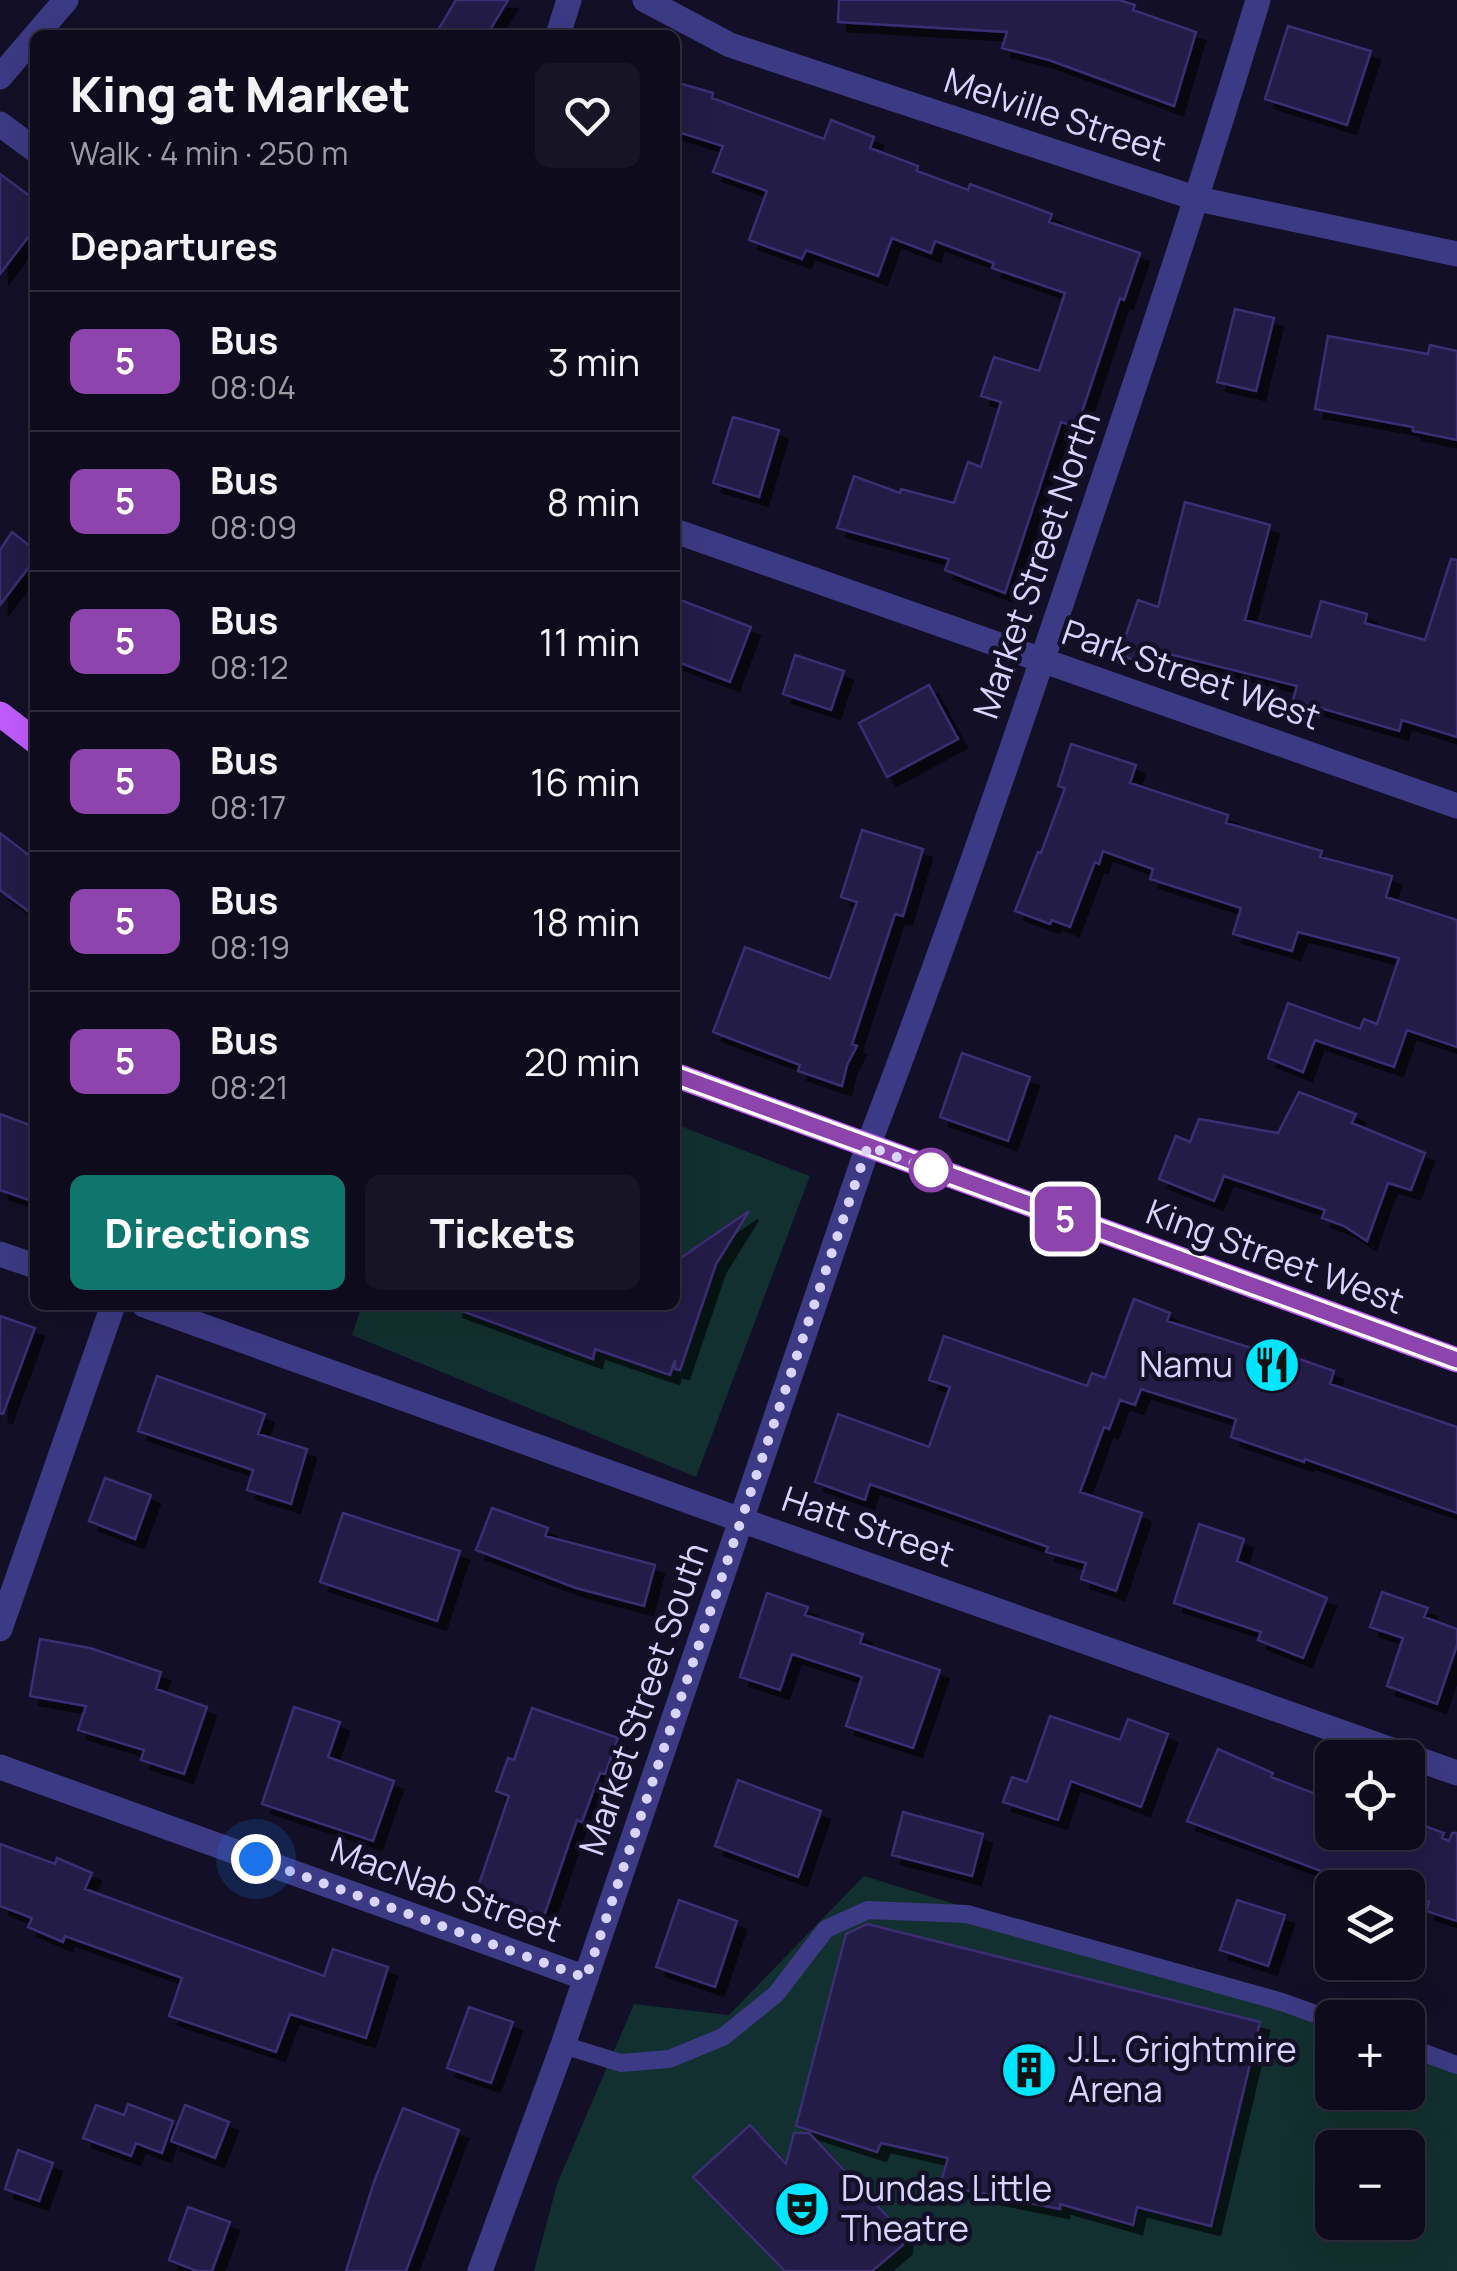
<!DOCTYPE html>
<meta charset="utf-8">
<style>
body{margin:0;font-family:Manrope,sans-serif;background:#171425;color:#f1f3f6;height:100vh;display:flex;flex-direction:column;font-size:38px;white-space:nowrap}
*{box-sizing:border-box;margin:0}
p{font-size:32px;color:#9b9ba3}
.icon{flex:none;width:55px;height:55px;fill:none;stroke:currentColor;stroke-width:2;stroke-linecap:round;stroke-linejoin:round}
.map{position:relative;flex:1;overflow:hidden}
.side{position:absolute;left:30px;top:30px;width:650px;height:1280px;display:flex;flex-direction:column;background:#0e0b1c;border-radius:15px;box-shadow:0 10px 40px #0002,0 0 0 2px #2e2b3b}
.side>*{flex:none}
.badge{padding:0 20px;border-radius:15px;font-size:35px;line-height:65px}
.tools{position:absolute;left:1315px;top:1740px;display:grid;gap:20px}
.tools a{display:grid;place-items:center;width:110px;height:110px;border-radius:15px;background:#0e0b1c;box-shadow:0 10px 40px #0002,0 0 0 2px #2e2b3b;font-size:50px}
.you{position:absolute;width:50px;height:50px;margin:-25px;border:8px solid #fff;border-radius:50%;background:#1a73e8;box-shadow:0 0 0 15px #1a73e833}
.map>.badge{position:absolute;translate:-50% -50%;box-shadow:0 0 0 5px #fff}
h2{padding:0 40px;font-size:38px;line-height:90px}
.round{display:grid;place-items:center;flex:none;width:105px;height:105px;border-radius:15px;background:#171425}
.overview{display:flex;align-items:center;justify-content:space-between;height:170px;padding:0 40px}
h1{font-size:48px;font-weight:800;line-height:75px}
.button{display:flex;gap:20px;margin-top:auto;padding:20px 40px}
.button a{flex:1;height:115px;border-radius:15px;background:#0f766e;color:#fff;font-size:40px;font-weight:800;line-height:115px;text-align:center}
.button a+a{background:#171425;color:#f1f3f6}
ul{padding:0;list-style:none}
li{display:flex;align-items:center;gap:30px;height:140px;padding:0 40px;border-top:2px solid #2e2b3b}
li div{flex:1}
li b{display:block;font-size:38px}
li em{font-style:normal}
li .badge{min-width:110px;font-weight:700;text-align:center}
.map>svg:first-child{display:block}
</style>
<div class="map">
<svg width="1457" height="2271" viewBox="0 0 1457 2271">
<defs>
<filter id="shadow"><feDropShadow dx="9" dy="9" stdDeviation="0" flood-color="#0009"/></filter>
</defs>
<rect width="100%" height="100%" fill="#130f26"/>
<!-- green -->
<path fill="#12302f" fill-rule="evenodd" d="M675,1124L810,1176L696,1477L352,1335L362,1305H675Z
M864,1876L1332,2020V2092H1408V2043L1457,2058V2271H534L557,2184L634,2004L729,2015ZM1332,2148H1408V2222H1332Z"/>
<!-- building -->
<path fill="#241b47" stroke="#3b2d73" stroke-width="2.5" filter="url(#shadow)" d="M456,0H508L487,35H435Z
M839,0H1119L1135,5L1133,10L1196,32L1174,106L1049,60L1002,48L1007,32L838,22Z
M1288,26L1371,51L1347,125L1265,99Z
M675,82L713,93L712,98L824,139L831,120L874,137L870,148L918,166L917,171L968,190L970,184L1052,214L1049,222L1140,253L1124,300L1120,298L1077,427L1061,422L1005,593L945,570L949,559L837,528L854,476L900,493L901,489L954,503L968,462L981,467L1001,402L981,396L994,357L1039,371L1065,293L992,268L994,263L935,241L931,253L892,238L878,276L806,250L802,259L749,240L767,191L713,172L723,146L675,131Z
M0,174L35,200V228L0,274Z
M1235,309L1274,318L1256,391L1217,382Z
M1328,336L1428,354L1430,345L1457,351V440L1413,431V427L1315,409Z
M733,417L779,430L759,497L713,483Z
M1185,502L1270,525L1245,620L1311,637L1321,601L1367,614L1365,623L1425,640L1451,559L1457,560V737L1402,720L1399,731L1293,700L1297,686L1169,654L1164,670L1119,655L1138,600L1158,607Z
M12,532L35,550V559L0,605V550Z
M675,598L751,627L730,682L675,661Z
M795,655L844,671L831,710L783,694Z
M929,685L958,739L887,777L859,723Z
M1071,744L1136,765L1130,783L1228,815L1226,823L1322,851L1320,857L1392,876L1386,897L1457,920V1047L1407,1030L1394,1067L1315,1040L1303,1072L1268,1058L1288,1003L1360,1029L1364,1019L1377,1024L1399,958L1298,932L1292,951L1233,934L1241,908L1150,879L1153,869L1103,851L1099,864L1095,862L1070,927L1052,920L1050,924L1015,911L1038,852L1041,853L1065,788L1058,786Z
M862,830L923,849L903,916L895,914L852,1044L857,1046L847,1065L842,1086L798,1071L800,1065L713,1032L745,947L830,979L857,902L841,897Z
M0,833L35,860V916L0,890Z
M962,1053L1030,1077L1008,1141L940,1117Z
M1299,1092L1356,1114L1352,1123L1425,1153L1411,1190L1388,1183L1367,1241L1344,1226L1322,1218L1325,1210L1224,1176L1214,1201L1159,1179L1176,1136L1190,1142L1199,1119L1278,1133Z
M0,1114L35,1127V1202L0,1190Z
M749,1211L716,1264L680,1370L675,1369V1360L670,1375L595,1349L593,1359L454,1308L455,1305H675V1262Z
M1134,1299L1170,1313L1167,1321L1257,1350L1259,1345L1334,1371L1330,1384L1457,1427V1513L1305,1459L1304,1462L1231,1437L1236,1419L1141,1389L1135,1405L1120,1400L1109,1429L1104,1427L1080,1492L1142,1513L1116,1591L1081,1579L1086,1563L1046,1552L1048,1547L870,1484L865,1500L815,1482L838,1414L929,1447L950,1387L929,1380L944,1336L1087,1386L1092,1373L1105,1378Z
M0,1316L35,1328L3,1414L0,1413Z
M157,1376L265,1414L258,1434L307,1449L291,1504L247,1490L253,1470L138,1431Z
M105,1478L151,1495L135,1539L89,1521Z
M492,1508L548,1528L545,1536L655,1565L644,1606L576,1588L476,1550Z
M343,1513L460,1551L437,1621L320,1582Z
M1199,1524L1244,1539L1237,1561L1327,1598L1303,1658L1258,1640L1261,1632L1174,1603Z
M1382,1592L1428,1608L1424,1617L1457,1629V1645L1437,1704L1387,1686L1403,1638L1370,1627Z
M767,1593L808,1607L805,1615L863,1634L860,1643L940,1670L913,1748L846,1726L862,1677L792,1654L780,1690L740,1677Z
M40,1639L90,1648L161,1672L156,1689L207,1707L184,1774L141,1760L144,1750L78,1730L86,1706L30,1696Z
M294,1707L340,1722L328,1757L394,1781L373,1841L262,1804Z
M532,1708L618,1738L605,1774L600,1773L582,1822L577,1820L544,1916L476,1893L509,1796L496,1791L508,1758L514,1760Z
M1050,1716L1120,1740L1128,1719L1168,1734L1141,1807L1071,1781L1058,1820L1003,1802L1012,1777L1027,1782Z
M1218,1749L1273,1773L1271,1777L1332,1800V1832H1408V1820L1444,1833L1442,1838L1449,1841L1452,1833H1457V1921L1426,1911L1429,1902L1408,1894V1888H1327L1332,1875L1187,1821Z
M738,1780L821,1811L798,1877L715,1846Z
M903,1812L983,1834L972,1876L892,1855Z
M0,1844L55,1864L57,1858L92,1873L85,1889L324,1976L333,1949L388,1967L366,2038L290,2014L276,2052L169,2016L182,1978L65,1936L63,1942L28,1927L32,1918L0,1906Z
M679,1900L737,1921L715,1987L656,1967Z
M1237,1900L1285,1915L1268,1966L1220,1950Z
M867,1924L1260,2022L1211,2226L1137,2207L1133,2225L1060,2204V2209L940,2185L948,2158L881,2143L877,2152L796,2126L846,1934Z
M469,2007L513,2022L491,2083L447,2068Z
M128,2104L173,2121L162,2153L136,2143L131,2156L83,2138L96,2105L124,2115Z
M185,2105L229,2122L215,2158L171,2141Z
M403,2108L459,2130L406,2271H346L374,2182Z
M750,2125L786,2164L794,2133H809L903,2233V2245L872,2271H785L693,2177Z
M18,2150L53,2163L39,2201L5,2189Z
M188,2207L230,2222L212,2271H197L169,2260Z"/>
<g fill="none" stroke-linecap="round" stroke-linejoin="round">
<!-- service -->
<path stroke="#3d3a85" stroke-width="18" d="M563,2045L621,2063L669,2059L723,2037L776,1994L826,1929L868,1910L967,1914L1282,2002L1332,2020
M1408,2047L1457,2065"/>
<!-- minor -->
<path stroke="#3d3a85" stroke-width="25" d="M645,0L730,45L1198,199L1457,254
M36,35L66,0
M558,35L569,0
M0,77L35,36
M0,124L35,150
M675,531L1457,806
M868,1146C943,951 1011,753 1078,554C1140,370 1202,186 1258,0
M0,1254L35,1266
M144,1305L741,1520
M0,1629L113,1305
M0,1767L586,1978"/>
<!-- tertiary -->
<path stroke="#3d3a85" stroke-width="25" d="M741,1520L1457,1773
M480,2271L563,2045L868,1146"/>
<!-- primary -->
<path stroke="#c25bff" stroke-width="25" d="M0,714L35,741
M675,1075L1457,1360"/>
</g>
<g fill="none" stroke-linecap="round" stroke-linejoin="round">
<!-- line casing -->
<g stroke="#fff" stroke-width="22">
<path id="line" d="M675,1075L1457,1360"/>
</g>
<!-- line -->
<use href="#line" stroke="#8e44ad" stroke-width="15"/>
<!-- walk -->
<path stroke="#d9d4ff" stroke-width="10" stroke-dasharray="0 18" d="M256,1859L586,1978L868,1146L931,1170"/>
</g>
<!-- icons -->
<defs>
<g id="restaurant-disc" transform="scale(2.875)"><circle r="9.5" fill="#00e5ff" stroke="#130f26"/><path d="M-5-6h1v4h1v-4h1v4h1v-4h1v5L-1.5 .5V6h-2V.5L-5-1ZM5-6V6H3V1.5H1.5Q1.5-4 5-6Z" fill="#111"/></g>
<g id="building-disc" transform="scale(2.875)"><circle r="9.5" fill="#00e5ff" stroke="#130f26"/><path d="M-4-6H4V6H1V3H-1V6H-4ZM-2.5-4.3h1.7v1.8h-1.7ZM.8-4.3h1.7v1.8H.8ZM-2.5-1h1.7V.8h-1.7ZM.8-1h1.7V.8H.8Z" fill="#111"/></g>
<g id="theatre-disc" transform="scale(2.875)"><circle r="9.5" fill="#00e5ff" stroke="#130f26"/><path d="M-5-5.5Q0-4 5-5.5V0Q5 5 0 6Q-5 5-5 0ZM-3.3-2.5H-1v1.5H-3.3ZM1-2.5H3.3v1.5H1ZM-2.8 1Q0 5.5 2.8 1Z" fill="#111"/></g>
</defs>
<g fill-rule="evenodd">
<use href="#restaurant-disc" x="1272" y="1365"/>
<use href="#building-disc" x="1029" y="2070"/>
<use href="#theatre-disc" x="802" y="2209"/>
</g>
<!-- markers -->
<circle fill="#fff" stroke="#8e44ad" stroke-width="5" cx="931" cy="1170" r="20"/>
<g text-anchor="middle" stroke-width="9" stroke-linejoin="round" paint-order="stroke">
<!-- street labels -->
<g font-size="35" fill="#d9d4ff" stroke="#130f26">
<text transform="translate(1055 115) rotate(18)" y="12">Melville Street</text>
<text transform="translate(1037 565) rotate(-71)" y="12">Market Street North</text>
<text transform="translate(1191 675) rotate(19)" y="12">Park Street West</text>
<text transform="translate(1275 1257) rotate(20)" y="12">King Street West</text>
<text transform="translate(868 1527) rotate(19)" y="12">Hatt Street</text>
<text transform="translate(644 1699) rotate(-71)" y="12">Market Street South</text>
<text transform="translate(446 1890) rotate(20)" y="12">MacNab Street</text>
</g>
<!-- poi labels -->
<g font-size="35" fill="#d9d4ff" stroke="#130f26" text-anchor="start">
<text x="1233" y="1377" text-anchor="end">Namu</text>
<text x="1068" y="2062">J.L. Grightmire<tspan x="1068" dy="40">Arena</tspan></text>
<text x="841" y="2201">Dundas Little<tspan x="841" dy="40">Theatre</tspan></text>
</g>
</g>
</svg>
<div class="tools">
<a><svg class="icon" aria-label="locate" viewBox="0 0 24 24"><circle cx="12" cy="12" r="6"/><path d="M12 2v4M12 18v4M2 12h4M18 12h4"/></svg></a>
<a><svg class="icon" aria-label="layers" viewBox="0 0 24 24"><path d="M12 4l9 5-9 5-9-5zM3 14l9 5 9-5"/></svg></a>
<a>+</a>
<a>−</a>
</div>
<div class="you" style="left:256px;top:1859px"></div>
<b class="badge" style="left:1065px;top:1219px;background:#8e44ad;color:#fff">5</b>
<section class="side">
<div class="overview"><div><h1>King at Market</h1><p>Walk · 4 min · 250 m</p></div><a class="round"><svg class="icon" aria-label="heart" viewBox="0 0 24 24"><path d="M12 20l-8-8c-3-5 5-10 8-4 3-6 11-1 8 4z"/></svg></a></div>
<h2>Departures</h2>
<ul>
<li><span class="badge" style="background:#8e44ad;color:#fff">5</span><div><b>Bus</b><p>08:04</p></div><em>3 min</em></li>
<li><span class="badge" style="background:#8e44ad;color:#fff">5</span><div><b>Bus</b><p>08:09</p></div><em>8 min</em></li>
<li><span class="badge" style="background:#8e44ad;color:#fff">5</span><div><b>Bus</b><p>08:12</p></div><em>11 min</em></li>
<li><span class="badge" style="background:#8e44ad;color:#fff">5</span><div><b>Bus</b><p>08:17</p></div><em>16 min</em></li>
<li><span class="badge" style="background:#8e44ad;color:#fff">5</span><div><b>Bus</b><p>08:19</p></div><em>18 min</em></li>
<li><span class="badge" style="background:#8e44ad;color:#fff">5</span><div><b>Bus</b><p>08:21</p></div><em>20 min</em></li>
</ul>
<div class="button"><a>Directions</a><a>Tickets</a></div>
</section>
</div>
